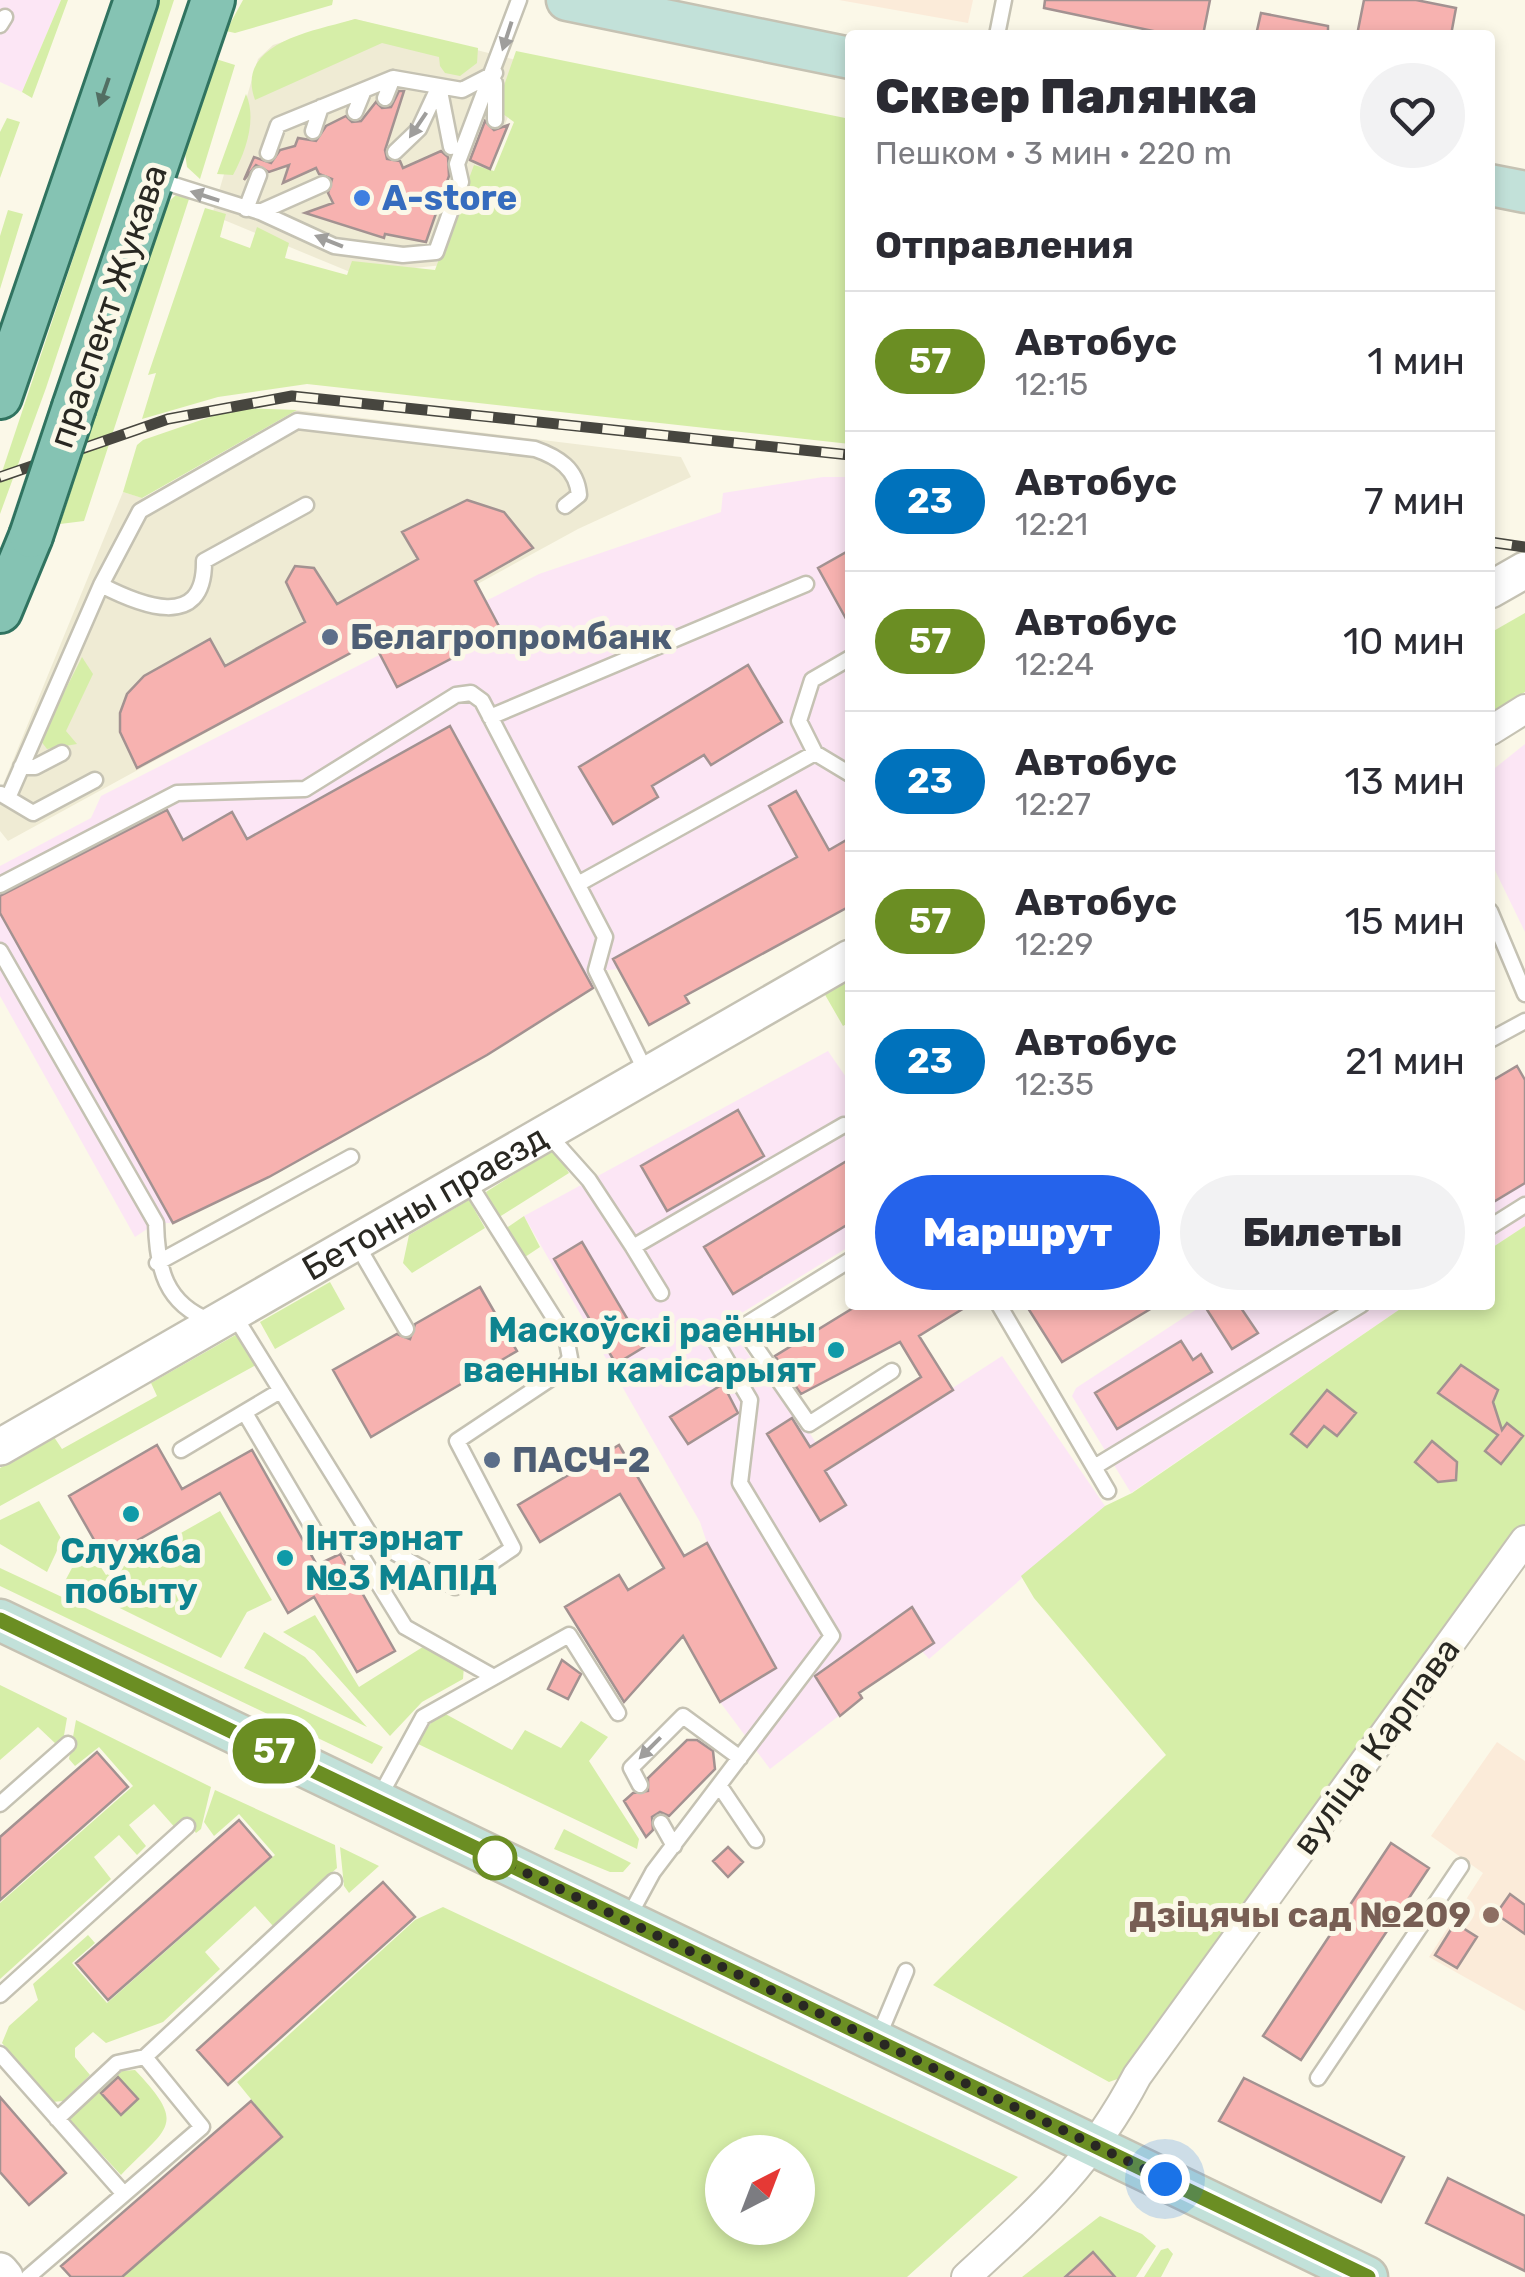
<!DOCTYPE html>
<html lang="ru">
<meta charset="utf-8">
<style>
body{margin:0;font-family:Rubik,sans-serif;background:#f2f2f3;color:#2b2b33;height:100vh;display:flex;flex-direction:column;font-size:38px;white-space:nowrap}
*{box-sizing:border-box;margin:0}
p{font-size:32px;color:#7c7c81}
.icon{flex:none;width:55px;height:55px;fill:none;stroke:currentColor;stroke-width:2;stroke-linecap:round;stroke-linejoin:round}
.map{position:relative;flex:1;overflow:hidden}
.side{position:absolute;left:845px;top:30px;width:650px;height:1280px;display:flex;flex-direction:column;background:#fff;border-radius:10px;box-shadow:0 5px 15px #0003}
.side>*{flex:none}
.badge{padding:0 20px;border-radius:32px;font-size:35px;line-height:65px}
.needle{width:65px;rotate:42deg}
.buttons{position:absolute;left:705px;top:2135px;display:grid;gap:20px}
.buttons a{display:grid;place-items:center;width:110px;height:110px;border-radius:50%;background:#fff;box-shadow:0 5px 15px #0003;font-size:50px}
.you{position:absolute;width:50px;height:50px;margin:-25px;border:8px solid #fff;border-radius:50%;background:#1a73e8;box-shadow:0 0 0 15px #1a73e833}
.map>.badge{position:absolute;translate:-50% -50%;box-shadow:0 0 0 5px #fff}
h2{padding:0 30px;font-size:38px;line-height:90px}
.round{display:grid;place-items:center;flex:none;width:105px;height:105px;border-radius:52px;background:#f2f2f3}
.summary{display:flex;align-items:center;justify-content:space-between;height:170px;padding:0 30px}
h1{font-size:48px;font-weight:800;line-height:75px}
.cta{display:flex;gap:20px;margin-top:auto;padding:20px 30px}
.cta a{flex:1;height:115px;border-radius:60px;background:#2563eb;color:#fff;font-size:40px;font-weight:800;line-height:115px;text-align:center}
.cta a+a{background:#f2f2f3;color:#2b2b33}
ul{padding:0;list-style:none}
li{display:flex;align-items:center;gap:30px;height:140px;padding:0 30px;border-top:2px solid #e1e1e2}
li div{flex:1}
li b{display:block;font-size:38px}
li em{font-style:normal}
li .badge{min-width:110px;font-weight:700;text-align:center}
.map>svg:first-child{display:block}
</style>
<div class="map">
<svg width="1525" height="2277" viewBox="0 0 1525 2277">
<rect width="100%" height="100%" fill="#fbf8e8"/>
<!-- built -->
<path fill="#efebd4" d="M355,19L528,63L453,264L355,274L212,215L258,59L273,45Z
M297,410L681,457L691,477L578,529L8,841L0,831V792L123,492L143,498Z"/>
<!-- industrial -->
<path fill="#fce6f5" d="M0,0H61L22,92L0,82Z
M823,477H850V906L685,995L689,1003L649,1025L619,969L596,971L589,975L596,987L487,1055L173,1223H156L135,1237L0,996V866L91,818L101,796L539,574L721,512L723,493Z
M1525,744V932L1490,860V772Z
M828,1051L848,1080L850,1091V1246L727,1322L768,1384L781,1389L816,1443L825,1437L840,1461L1002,1356L1105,1506L929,1659L922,1651L860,1693L862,1698L770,1769L720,1702L651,1576L707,1543L700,1522L524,1216Z
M1517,1066L1525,1080V1226L1490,1249V1073L1494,1079Z
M1203,1305H1406L1131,1493L1072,1396L1076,1388Z"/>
<!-- education -->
<path fill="#fbebd9" d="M839,0H973L968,23Z
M1497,1742L1525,1761V2011L1429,1957L1483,1873L1431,1836Z"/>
<!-- green -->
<path fill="#d6eea8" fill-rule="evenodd" d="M61,0H68L32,98L22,92Z
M159,0H174L46,388L0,514V478Z
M243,0H333L332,5L235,33L226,31Z
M355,19L478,48L477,63L460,76L445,73L440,66L439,57L382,43L255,100C234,42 315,31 355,19Z
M516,51L850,119V444L307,384L218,397L142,419L156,373L148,375L205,208L226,214L220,237L250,248L257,227L289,243L285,258L347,275L352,261L435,270L474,165L494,171L514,122L503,114L499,100Z
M216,59L235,65L200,179L187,167L185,153Z
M246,94C257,119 246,151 233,175L217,174Z
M7,118L20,122L0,178V132Z
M176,195L189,199L84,521L60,524L163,207Z
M8,210L23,214L0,289V236Z
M236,408L297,410L142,498L123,492L137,445L143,440Z
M1525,613V692L1490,714V633Z
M82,657L93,674L66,731L77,744L47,749L40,740Z
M850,979V1022L843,1026L824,993Z
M554,1149L569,1173L496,1219L486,1192Z
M469,1200L485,1228L412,1273L403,1263L409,1235Z
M524,1216L540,1247L522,1259L505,1229Z
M1525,1226V1525L1126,2076L1109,2082L933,1985L1166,1755L1034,1598L1021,1576L1105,1506L1132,1493L1406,1305H1490V1249Z
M330,1282L345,1309L275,1349L260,1322Z
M239,1333L258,1364L0,1506V1468L54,1437L62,1449L157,1396L151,1383Z
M39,1501L62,1540L47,1572L0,1544V1520Z
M220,1511L272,1600L247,1612L221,1658L65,1581L80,1553L89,1549L106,1575Z
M0,1568L383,1747L372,1764L0,1586Z
M315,1615L359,1687L426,1645L464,1666L463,1679L422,1702L390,1736L314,1651L283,1632Z
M264,1632L305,1657L367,1727L244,1668Z
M0,1685L67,1718L63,1741L57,1745L38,1727L0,1760Z
M440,1711L512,1750L525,1730L561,1748L581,1721L608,1737L589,1761L639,1839L637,1849L416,1743Z
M76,1720L211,1787L201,1829L196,1833L188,1823L178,1831L154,1804L129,1825L146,1846L137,1855L119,1835L94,1857L111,1879L0,1979V1903L133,1786L99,1747L75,1766L69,1759Z
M215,1790L335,1845L337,1868L273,1926L255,1906L205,1952L220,1969L163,2022L106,2043L93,2032L75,2048V2057L90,2075L63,2101L52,2102L2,2043L9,2026L38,2000L33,1984L88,1935L95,1943L72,1963L107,2003L275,1855L239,1814L214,1836L204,1822Z
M564,1829L631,1863L623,1872H610L554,1849Z
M340,1847L379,1866L349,1893L344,1886Z
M443,1907L1018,2177L907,2277H122L282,2137L237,2082L415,1920ZM722,2152H798V2228H722Z
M135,2070C188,2126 168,2126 121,2175L69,2119L122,2071Z
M1100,2216L1142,2234L1156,2246L1136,2277H1116L1093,2251L1063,2277H1022Z
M1168,2248L1173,2254L1161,2277H1144L1161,2250Z"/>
<!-- building -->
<path fill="#f7b2b0" stroke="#a39291" stroke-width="2.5" d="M1045,0H1210L1203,35H1172L1044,8Z
M1364,0H1416L1456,8L1451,35H1357Z
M1261,13L1328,26V35H1256Z
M399,91H404L385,150L387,159L400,161L403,168L441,151L448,157L449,176L426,242L385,234L384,238L305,213L333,203L328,193L332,179L319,174L316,168L283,183L289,165L269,172L256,165L244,180L254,157L271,163L280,150L295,146L298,138L316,141L326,126L346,116L352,122L361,121L376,102L382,108L391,107Z
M485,121L494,130L508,125L490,169L470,160Z
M467,500L504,512L533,548L475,581L502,632L397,687L373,641L137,768L120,732V713L127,694L144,676L210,639L225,666L305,622L286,582L295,566L314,568L337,604L418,559L402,532Z
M850,550V626L818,568Z
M748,665L782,722L711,765L704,755L652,786L658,797L613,824L579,767Z
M450,726L593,988L487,1055L269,1177L173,1223L0,913V896L167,810L183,840L232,812L247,839Z
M796,791L829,850L850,838V906L685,996L689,1003L649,1025L613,959L797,857L769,806Z
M1517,1066L1525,1080V1183L1490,1204V1082Z
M738,1110L764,1156L667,1211L641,1166Z
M850,1159V1223L733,1294L704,1247Z
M582,1242L644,1347L616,1364L554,1259Z
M480,1287L517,1351L371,1437L333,1370L397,1334L410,1339L415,1324Z
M858,1305H969L919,1336L953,1390L825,1471L846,1505L820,1521L767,1434L792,1418L810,1447L921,1377L900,1342L801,1394L775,1356Z
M1026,1305H1157L1062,1362Z
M1204,1305H1239L1258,1333L1232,1349Z
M1181,1341L1193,1360L1201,1354L1212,1372L1117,1429L1095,1393Z
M1461,1365L1498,1390L1493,1402L1502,1430L1507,1423L1523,1436L1501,1464L1485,1451L1498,1435L1438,1393Z
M723,1384L738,1413L688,1444L670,1417Z
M1327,1390L1356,1413L1337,1436L1324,1426L1307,1447L1291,1434Z
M1432,1441L1457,1462L1456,1480L1438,1482L1415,1462Z
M157,1445L182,1489L252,1450L317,1565L340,1554L395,1651L357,1672L314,1597L288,1613L220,1493L105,1559L69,1496Z
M619,1445L684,1556L707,1543L776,1668L720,1702L683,1636L624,1702L565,1607L619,1575L628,1590L664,1568L620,1494L540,1542L518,1505Z
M912,1607L934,1643L859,1693L862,1698L840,1716L815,1676Z
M562,1660L581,1674L568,1699L548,1689Z
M687,1740H697L713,1751L715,1769L669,1816L660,1812L652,1817L653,1830L646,1837L624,1801L633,1793L648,1791V1778Z
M97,1752L128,1787L0,1900V1837Z
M239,1820L271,1857L108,2000L76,1963Z
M1391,1843L1429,1868L1301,2060L1263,2036Z
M728,1847L743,1862L728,1877L713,1861Z
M383,1882L415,1917L228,2085L197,2050Z
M1510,1894L1525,1905V1934L1496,1914Z
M1455,1923L1477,1937L1457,1968L1435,1955Z
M118,2077L138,2099L121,2115L101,2093Z
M1244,2078L1404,2157L1381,2202L1219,2121Z
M0,2097L66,2173L29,2205L0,2172Z
M251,2101L282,2137L122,2277H71L61,2266Z
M1448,2178L1525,2216V2271L1426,2223Z
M1093,2252L1115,2277H1065Z"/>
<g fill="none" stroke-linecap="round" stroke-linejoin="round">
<!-- service casing -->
<g stroke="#c5c2b3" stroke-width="19">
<path id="service" d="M0,25L5,17
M997,35L1004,0
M385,98L393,78
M355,112L364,90
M495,120V83
M313,131L321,107
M395,152L419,129L439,86L462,90L495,73
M268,153L278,125L393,78L439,86L451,147
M155,179L260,212L323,184
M246,209L259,175
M260,212L334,246L403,255L436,252L461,182L457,164L519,0
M101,585L140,511L297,421L535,449C558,457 577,469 579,495L565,506
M490,717L806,584
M815,753L850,774
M21,767H35L62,753
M1,794L33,813L95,780
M8,798L101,585C138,604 205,633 204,561L306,505
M578,884L815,753L799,721L812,680L850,658
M0,885L177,793L305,789L456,695L471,693L482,701L605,937L596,970L646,1072
M1490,911L1525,994
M0,951L156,1223C157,1268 165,1304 211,1321
M1490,1040L1525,1021
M547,1133L589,1180L633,1247L844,1125
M1490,1227L1525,1205
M356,1243L406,1329
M633,1247L661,1293
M850,1260L742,1327L809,1424L892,1371
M157,1263L351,1157
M999,1305L1108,1491
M234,1315L374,1541L455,1587L513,1548L457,1441L559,1373L570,1358L566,1337L467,1180
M245,1413L317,1535L357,1549L405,1627L494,1677
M181,1450L280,1391
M1096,1466L1361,1305
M640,1785L631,1768L683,1716L740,1758
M719,1785L756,1840
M380,1796L423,1717L569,1635L618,1713
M0,1804L68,1744
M661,1823L674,1846
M627,1920L653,1872L832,1636L740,1483L750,1400L716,1342
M0,1995L187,1826
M877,2040L906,1971
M0,2054L124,2194
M1318,2078L1461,1866
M57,2119L117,2063L145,2057
M28,2277L202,2127L145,2057L334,1881"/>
</g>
<!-- minor casing -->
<g stroke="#c5c2b3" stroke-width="32">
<path id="minor" d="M1490,731L1525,709
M966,2277C1038,2211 1091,2164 1137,2076L1525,1540"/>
</g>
<!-- tertiary casing -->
<g stroke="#c5c2b3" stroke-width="40">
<g id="tertiary">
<path d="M1490,590L1525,570"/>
<path id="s1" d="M0,1447L850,958"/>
<path d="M0,2271L5,2277"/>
</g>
</g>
<!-- secondary casing -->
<g stroke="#c5c2b3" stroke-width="45">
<path id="secondary" d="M567,0L850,58
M1490,185L1525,192
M0,1620L1367,2277"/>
</g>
<!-- primary casing -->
<g stroke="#307360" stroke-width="48">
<path id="primary" d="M0,397L136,0
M74,407L213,0
M0,611L31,536"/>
</g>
<!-- service -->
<use href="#service" stroke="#fff" stroke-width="14"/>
<!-- minor -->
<use href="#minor" stroke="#fff" stroke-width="28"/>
<!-- tertiary -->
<use href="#tertiary" stroke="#fff" stroke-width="35"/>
<!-- secondary -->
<use href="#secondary" stroke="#c2e1d9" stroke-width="40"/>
<!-- primary -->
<use href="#primary" stroke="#85c3b3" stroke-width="42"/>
<!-- rail casing -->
<g stroke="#47463f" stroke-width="11">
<path id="rail" d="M0,477L168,419L292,396L850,455
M1490,542L1525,547"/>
</g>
<!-- rail -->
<use href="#rail" stroke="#fbf8e8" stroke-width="8" stroke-dasharray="22" stroke-linecap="butt"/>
<!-- primary-bridge casing -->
<g stroke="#307360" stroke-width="48" stroke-linecap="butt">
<path id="primary-bridge" d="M31,536L74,407"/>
</g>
<!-- primary-bridge -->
<use href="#primary-bridge" stroke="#85c3b3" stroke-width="42"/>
</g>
<!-- one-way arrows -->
<defs><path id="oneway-solid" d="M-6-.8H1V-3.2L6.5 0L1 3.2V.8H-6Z" transform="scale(2.5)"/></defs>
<g fill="#9f9e9c">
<use href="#oneway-solid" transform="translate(507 36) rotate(108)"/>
<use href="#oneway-solid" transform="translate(418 125) rotate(124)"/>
<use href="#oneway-solid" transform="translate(205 196) rotate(-162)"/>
<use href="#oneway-solid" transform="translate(329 241) rotate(-158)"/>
<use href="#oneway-solid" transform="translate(650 1748) rotate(135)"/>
</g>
<use fill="#526e63" href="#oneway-solid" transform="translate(104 92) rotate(109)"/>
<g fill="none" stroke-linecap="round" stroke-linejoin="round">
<!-- line casing -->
<g stroke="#fff" stroke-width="22">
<path id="line" d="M0,1620L1368,2277"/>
</g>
<!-- line -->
<use href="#line" stroke="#6b8e23" stroke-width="15"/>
<!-- walk -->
<path stroke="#292822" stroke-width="10" stroke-dasharray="0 18" d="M495,1858L1165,2179"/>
</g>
<!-- markers -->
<circle fill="#3f7fe0" stroke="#fbf8e8" stroke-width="4" cx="362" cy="198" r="10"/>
<g fill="#5c6f8a" stroke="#fbf8e8" stroke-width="4">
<circle cx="330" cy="637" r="10"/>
<circle cx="492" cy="1460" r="10"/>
</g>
<g fill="#0f9aa8" stroke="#fbf8e8" stroke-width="4">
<circle cx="836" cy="1350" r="10"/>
<circle cx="131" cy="1514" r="10"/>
<circle cx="285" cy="1558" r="10"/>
</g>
<circle fill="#fff" stroke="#6b8e23" stroke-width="5" cx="495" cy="1858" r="20"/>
<circle fill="#8d6e63" stroke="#fbf8e8" stroke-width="4" cx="1491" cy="1915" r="10"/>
<g text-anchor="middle" stroke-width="10" stroke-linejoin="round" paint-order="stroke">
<!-- shop labels -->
<g font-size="35" font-weight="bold" fill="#366cbe" stroke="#fbf8e8" text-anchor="start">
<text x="382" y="210">А-store</text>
</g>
<!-- street labels -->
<g font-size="35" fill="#292822" stroke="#fbf8e8">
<text transform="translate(108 306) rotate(-71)" y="12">праспект Жукава</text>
<text dy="12" stroke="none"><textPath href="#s1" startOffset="490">Бетонны праезд</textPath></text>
<text transform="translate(1376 1746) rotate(-54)" y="12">вуліца Карпава</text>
</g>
<!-- service labels -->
<g font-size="35" font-weight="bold" fill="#4e5e75" stroke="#fbf8e8" text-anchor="start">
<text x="350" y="649">Белагропромбанк</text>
<text x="512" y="1472">ПАСЧ-2</text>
</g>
<!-- culture labels -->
<g font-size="35" font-weight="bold" fill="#0d838f" stroke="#fbf8e8" text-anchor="end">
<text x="816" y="1342">Маскоўскі раённы<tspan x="816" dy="40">ваенны камісарыят</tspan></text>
<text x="305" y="1550" text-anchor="start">Інтэрнат<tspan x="305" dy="40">№3 МАПІД</tspan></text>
<text x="131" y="1563" text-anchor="middle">Служба<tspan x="131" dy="40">побыту</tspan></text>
</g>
<!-- education labels -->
<g font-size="35" font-weight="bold" fill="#785e54" stroke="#fbf8e8" text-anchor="end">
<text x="1471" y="1927">Дзіцячы сад №209</text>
</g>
</g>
</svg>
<div class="buttons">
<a><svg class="needle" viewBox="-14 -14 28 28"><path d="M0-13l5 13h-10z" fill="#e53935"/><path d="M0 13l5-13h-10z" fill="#7c7c81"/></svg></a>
</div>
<div class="you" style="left:1165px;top:2179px"></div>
<b class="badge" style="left:274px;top:1751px;background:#6b8e23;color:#fff">57</b>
<section class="side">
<div class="summary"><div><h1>Сквер Палянка</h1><p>Пешком · 3 мин · 220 m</p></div><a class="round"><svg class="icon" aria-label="heart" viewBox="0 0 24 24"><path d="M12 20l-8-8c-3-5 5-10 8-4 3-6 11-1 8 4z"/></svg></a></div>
<h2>Отправления</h2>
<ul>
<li><span class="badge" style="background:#6b8e23;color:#fff">57</span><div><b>Автобус</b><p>12:15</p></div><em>1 мин</em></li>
<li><span class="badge" style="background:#0072bc;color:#fff">23</span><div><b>Автобус</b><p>12:21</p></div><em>7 мин</em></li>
<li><span class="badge" style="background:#6b8e23;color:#fff">57</span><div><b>Автобус</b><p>12:24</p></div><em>10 мин</em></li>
<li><span class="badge" style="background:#0072bc;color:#fff">23</span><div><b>Автобус</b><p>12:27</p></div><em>13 мин</em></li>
<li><span class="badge" style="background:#6b8e23;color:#fff">57</span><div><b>Автобус</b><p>12:29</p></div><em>15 мин</em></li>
<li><span class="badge" style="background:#0072bc;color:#fff">23</span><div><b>Автобус</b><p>12:35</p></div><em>21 мин</em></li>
</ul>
<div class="cta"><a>Маршрут</a><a>Билеты</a></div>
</section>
</div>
